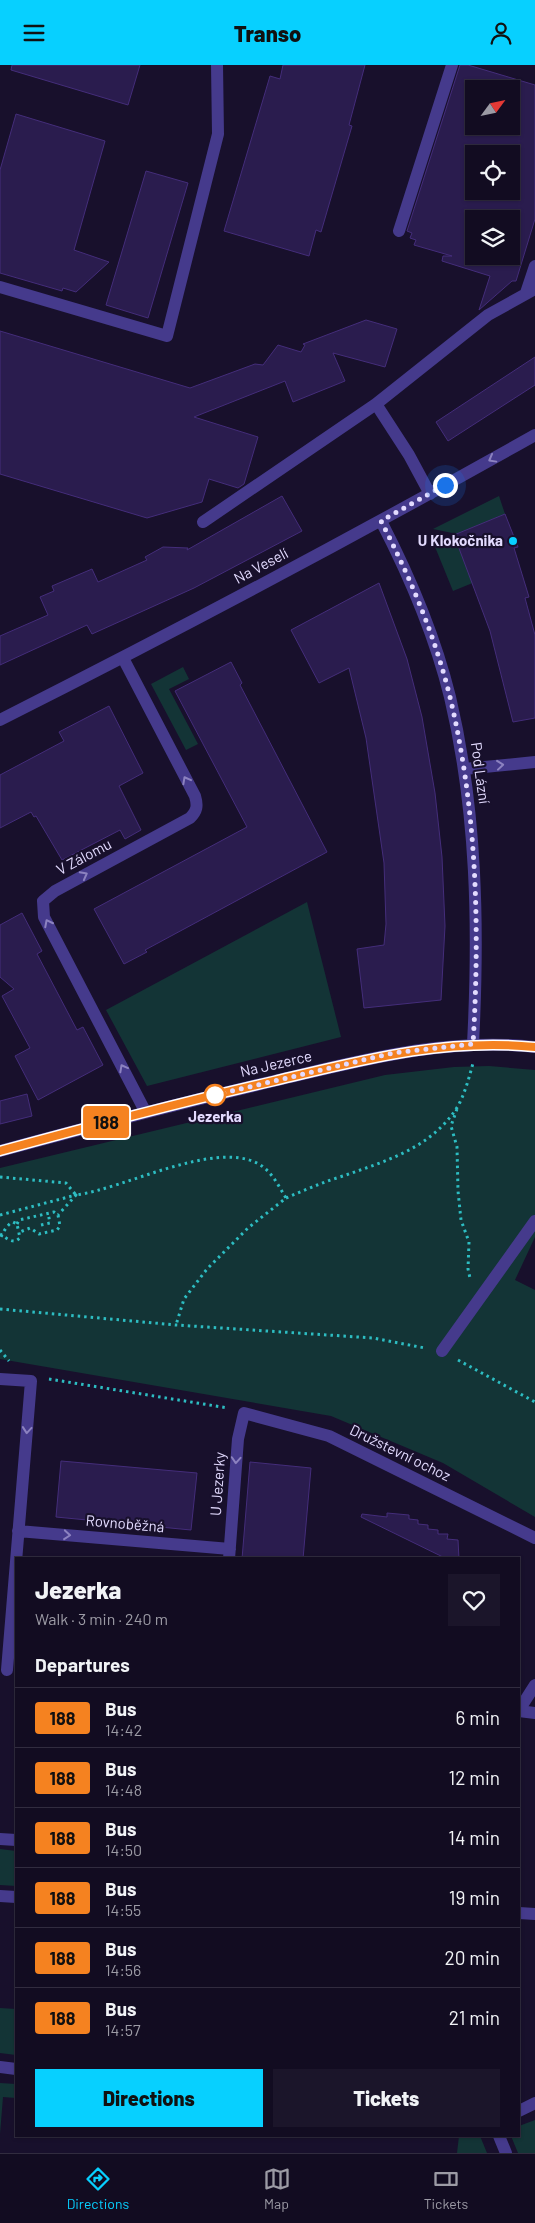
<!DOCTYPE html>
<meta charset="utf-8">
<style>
body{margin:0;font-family:Barlow,sans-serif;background:#1b152a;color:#f1f3f6;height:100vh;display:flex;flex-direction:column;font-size:19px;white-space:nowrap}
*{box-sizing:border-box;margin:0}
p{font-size:16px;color:#9c9ba5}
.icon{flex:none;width:28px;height:28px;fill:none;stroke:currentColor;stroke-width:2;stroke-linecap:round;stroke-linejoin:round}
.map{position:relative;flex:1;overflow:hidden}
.details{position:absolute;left:15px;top:1492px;width:505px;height:580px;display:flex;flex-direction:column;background:#120c21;border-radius:0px;box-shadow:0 1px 4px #0004,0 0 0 1px #312c3f}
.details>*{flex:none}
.badge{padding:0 10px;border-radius:4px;font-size:18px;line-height:32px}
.needle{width:32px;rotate:57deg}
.fabs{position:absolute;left:465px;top:15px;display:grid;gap:10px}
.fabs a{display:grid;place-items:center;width:55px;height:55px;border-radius:0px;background:#120c21;box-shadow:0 1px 4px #0004,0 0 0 1px #312c3f;font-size:25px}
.you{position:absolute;width:25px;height:25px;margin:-12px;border:4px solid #fff;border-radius:50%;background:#1a73e8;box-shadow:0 0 0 8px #1a73e833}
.map>.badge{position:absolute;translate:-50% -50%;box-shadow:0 0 0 2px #fff}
h2{padding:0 20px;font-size:19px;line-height:45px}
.round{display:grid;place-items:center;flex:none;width:52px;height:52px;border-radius:0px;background:#1b152a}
.summary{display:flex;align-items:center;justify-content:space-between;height:85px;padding:0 20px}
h1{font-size:24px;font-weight:800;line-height:38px}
.cta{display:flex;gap:10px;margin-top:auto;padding:10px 20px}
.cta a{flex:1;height:58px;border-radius:0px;background:#07d0ff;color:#111;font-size:20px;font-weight:800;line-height:58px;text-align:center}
.cta a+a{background:#1b152a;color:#f1f3f6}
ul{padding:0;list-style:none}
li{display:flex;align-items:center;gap:15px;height:60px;padding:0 20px;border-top:1px solid #312c3f}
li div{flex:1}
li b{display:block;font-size:19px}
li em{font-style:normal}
li .badge{min-width:55px;font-weight:700;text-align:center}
header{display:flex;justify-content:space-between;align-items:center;height:65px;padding:0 20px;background:#07d0ff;color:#111;font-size:22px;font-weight:800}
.tabs{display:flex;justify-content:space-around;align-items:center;height:70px;border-top:1px solid #312c3f;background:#120c21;font-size:14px;color:#9c9ba5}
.tabs a{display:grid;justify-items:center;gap:2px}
.tabs .on{color:#07d0ff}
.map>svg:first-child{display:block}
</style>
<header><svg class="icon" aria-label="menu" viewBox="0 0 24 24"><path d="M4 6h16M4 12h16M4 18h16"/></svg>Transo<svg class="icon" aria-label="person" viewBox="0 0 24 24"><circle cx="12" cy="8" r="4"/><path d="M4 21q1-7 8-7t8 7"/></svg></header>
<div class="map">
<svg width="535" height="2088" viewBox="0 0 535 2088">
<rect width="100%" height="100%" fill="#18102c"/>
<!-- green -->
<path fill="#133436" d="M499,431L505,449L457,469L433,464Z
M431,472L460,480L475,517L453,526Z
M183,602L189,614L169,624L198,679L186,685L151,619Z
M307,837L341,972L147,1021L106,945Z
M489,1001L535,1005V1172L515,1215L535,1225V1452L443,1398L331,1351L0,1294V1103L385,1010L454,1002Z
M0,1784L16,1786V1821L0,1820Z
M0,1943L16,1944V1990L0,1988Z
M0,2018L16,2019V2033L3,2032L0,2069Z
M535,2055V2088H518L511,2071H519V2061Z
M459,2071H480L487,2088H457Z"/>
<!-- building -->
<path fill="#2a1c4e" stroke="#442d7a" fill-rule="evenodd" d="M12,0H140L128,40L11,5Z
M283,0H365L349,60L352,61L321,167L316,165L309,191L224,166L270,11L280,14Z
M460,0H468L535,20V154L516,216H512L479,245L490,211L442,196L443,191H452L414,180L416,175L410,173L412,168L407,166ZM474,24H511V61H474ZM474,89H511V126H474ZM474,154H511V191H474Z
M16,49L105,76L74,185L109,197L76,227L63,223L62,226L0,208V105Z
M146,106L188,118L148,253L106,240Z
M366,255L397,264L385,302L333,288L345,316L293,337L285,316L194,352L258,372L244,419L238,423L209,414L202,437L147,453L0,409V266L190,323L255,299L263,300L278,280L301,287L305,280L303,279Z
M535,292V320L448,376L436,357Z
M282,431L302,466L194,523L92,569L87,560L0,600V571L48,550L40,532L54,526L52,521L92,504L98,517L147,495L145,492L163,482L188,483L187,485Z
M505,449L518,482L514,483L529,532L525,533L535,570V653L513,657L490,566L454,470Z
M379,518L407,594L422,652L435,728L442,792L445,861L441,935L364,943L357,884L384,880L386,859L384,798L366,673L349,603L319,618L291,565Z
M231,597L242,618L240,620L327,787L145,885L147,887L124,899L94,844L247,762L175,626Z
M109,641L143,708L119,721L141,765L125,774L120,765L62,795L36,751L34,752L31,747L0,763V710L64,676L59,667Z
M22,848L42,886L37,889L77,965L83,962L103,1000L38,1035L15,991L30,983L2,931L14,924L0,912V860Z
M27,1029L32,1051L0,1059V1036Z
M61,1396L197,1408L191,1465L56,1452Z
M250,1397L311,1403L303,1494H242Z
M387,1448L409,1450V1454L418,1455V1459L428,1460V1464L438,1465V1469H448L447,1474L458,1475L459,1494H447L361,1452L362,1449L387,1452Z"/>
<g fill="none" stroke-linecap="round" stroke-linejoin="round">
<!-- path -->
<path stroke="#2dbdc2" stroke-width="3" stroke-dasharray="2.5 4" stroke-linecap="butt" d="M457,1044L451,1061L457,1082L458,1126L461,1155L469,1177L468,1204L470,1213
M0,1112L66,1118L76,1130C126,1123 212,1076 257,1098C271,1105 278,1120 286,1133L248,1163L207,1204L184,1234L176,1260
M286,1133C305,1125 323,1117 343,1111C386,1096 432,1083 458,1041C465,1028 469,1013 473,998
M0,1150L76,1130L58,1150
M17,1159L19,1155L54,1147L58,1150L60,1161L57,1165L39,1169L30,1163L20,1167
M41,1160L50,1158L48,1148
M0,1169C5,1172 10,1177 16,1176L20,1173L17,1159L13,1157C7,1159 3,1168 0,1174
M0,1244L176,1260L373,1273L425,1283
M0,1285L9,1296
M458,1295L535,1337
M49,1314L228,1343"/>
<!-- minor -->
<path stroke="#453a8c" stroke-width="12" d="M399,166L452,0
M0,222L167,271L218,69L217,0
M526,228L535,201
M376,339L409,390L430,429
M381,456C410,512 435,571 450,632C477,746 479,863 473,979
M203,457L376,339L488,250L535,224
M123,593L195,731C198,741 197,746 190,753L55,826L43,836L44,852L145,1046
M0,655C180,564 359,469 535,370
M464,704L535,697
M0,1086C92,1061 185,1037 278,1015C363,995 447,972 535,982
M442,1286L535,1156
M0,1314L31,1316L7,1605
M18,1466L230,1484
M229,1494L238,1374L244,1348L329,1371L535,1473
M519,1645L535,1620
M519,1646L535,1648
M0,1774L16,1775
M0,1831L16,1832
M519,1848L535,1849
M0,2002L16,2004
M519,2046L535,2038
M499,2071L506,2088"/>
</g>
<!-- one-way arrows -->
<defs><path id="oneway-chevron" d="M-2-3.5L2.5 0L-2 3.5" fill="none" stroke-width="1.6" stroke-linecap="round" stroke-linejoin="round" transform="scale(1.25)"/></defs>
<g stroke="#8c82c0">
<use href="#oneway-chevron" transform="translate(492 394) rotate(151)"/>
<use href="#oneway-chevron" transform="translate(500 700) rotate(-6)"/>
<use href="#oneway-chevron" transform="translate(186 715) rotate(-118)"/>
<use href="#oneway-chevron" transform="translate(84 810) rotate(-28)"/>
<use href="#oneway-chevron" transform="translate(48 858) rotate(-117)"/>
<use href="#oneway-chevron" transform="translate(123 1003) rotate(-118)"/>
<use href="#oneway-chevron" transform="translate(27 1365) rotate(95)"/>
<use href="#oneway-chevron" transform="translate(236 1395) rotate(94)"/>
<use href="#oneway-chevron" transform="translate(67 1470) rotate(5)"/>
</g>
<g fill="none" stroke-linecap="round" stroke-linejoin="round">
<!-- line casing -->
<g stroke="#fff" stroke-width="11">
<path id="line" d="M0,1086C91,1061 182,1037 274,1016C362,995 444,973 535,982"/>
</g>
<!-- line -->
<use href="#line" stroke="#f58220" stroke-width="8"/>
<!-- walk -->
<path stroke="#e3dbff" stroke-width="5" stroke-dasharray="0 9" d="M215,1030L393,988L473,979C480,863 477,745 450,632C435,571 410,512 381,456L445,420"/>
</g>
<!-- markers -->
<circle fill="#07d0ff" stroke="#18102c" stroke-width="2" cx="513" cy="476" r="5"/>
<circle fill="#fff" stroke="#f58220" stroke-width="2.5" cx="215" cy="1030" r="10"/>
<g text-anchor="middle" stroke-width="4.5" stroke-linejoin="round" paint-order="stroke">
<!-- poi labels -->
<g font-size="15" font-weight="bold" fill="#e3dbff" stroke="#18102c" text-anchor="end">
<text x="503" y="481">U Klokočnika</text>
</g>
<!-- street labels -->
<g font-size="15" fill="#e3dbff" stroke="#18102c">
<text transform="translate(261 501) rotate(-28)" y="5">Na Veselí</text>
<text transform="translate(480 708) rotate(82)" y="5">Pod Lázní</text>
<text transform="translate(84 792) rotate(-28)" y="5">V Zálomu</text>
<text transform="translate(276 999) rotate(-13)" y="5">Na Jezerce</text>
<text transform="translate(400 1388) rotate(26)" y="5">Družstevní ochoz</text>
<text transform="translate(218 1419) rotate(-86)" y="5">U Jezerky</text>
<text transform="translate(125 1459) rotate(5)" y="5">Rovnoběžná</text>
</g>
<!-- stop labels -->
<g font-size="15" font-weight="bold" fill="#e3dbff" stroke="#18102c">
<text x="215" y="1057">Jezerka</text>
</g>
</g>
</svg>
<div class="fabs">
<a><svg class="needle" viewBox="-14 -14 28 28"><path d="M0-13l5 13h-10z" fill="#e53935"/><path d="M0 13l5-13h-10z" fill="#9c9ba5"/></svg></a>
<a><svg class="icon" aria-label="locate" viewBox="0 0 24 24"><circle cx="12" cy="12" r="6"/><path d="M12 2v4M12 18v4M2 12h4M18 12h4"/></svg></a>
<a><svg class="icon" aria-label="layers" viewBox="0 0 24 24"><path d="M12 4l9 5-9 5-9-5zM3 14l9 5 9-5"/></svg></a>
</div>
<div class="you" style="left:445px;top:420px"></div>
<b class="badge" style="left:106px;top:1057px;background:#f58220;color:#111">188</b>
<section class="details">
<div class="summary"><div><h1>Jezerka</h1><p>Walk · 3 min · 240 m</p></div><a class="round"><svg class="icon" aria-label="heart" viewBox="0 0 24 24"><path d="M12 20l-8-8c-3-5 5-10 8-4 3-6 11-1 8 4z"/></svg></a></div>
<h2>Departures</h2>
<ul>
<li><span class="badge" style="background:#f58220;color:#111">188</span><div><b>Bus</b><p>14:42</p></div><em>6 min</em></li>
<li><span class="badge" style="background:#f58220;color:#111">188</span><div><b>Bus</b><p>14:48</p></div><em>12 min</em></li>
<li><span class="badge" style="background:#f58220;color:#111">188</span><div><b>Bus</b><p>14:50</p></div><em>14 min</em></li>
<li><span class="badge" style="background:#f58220;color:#111">188</span><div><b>Bus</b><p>14:55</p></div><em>19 min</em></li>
<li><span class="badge" style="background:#f58220;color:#111">188</span><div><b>Bus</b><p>14:56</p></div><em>20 min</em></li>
<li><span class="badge" style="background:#f58220;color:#111">188</span><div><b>Bus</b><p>14:57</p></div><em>21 min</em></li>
</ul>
<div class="cta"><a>Directions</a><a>Tickets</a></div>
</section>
</div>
<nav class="tabs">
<a class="on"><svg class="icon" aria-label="directions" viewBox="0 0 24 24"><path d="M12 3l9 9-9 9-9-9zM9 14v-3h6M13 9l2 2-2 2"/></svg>Directions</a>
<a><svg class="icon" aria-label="map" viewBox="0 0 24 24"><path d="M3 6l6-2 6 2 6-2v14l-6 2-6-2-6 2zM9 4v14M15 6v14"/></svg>Map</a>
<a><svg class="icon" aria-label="tickets" viewBox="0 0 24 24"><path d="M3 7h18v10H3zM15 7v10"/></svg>Tickets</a>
</nav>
